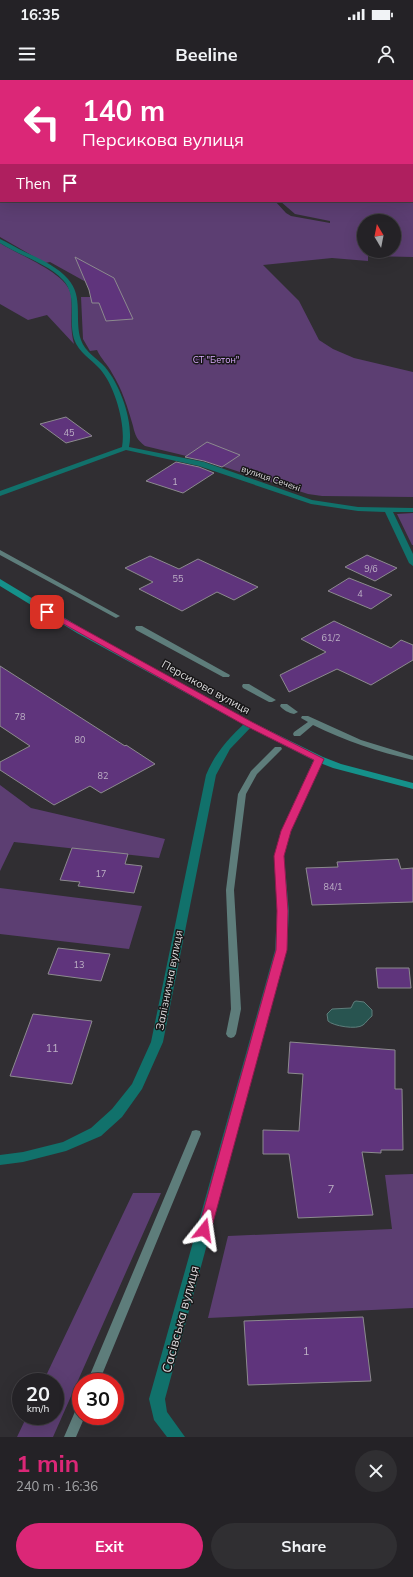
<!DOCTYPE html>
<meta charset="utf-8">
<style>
:root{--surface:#242226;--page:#302f32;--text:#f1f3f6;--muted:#a3a4a7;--line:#413f43;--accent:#db2777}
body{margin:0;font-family:Mulish,sans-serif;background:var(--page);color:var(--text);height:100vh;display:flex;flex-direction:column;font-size:15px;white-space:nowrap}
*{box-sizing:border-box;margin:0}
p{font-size:13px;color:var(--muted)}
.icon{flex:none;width:22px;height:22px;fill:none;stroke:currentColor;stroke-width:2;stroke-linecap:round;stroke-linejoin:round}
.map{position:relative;height:1357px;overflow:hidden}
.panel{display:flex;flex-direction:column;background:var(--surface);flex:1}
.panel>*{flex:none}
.top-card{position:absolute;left:0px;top:0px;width:413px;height:122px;box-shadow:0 4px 16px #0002,0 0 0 1px var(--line);background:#db2777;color:#fff;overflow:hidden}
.needle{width:26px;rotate:350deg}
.fabs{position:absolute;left:357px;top:134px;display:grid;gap:8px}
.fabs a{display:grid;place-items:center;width:44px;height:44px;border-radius:50%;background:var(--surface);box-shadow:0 4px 16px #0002,0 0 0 1px var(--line);font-size:20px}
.speed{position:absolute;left:12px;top:1293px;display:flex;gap:8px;font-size:20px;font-weight:700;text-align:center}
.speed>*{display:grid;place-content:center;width:52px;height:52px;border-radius:50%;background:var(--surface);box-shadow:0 4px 16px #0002,0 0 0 1px var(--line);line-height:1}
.speed small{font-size:10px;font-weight:400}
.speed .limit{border:6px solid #d22;background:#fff;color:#111}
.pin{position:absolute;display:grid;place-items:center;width:34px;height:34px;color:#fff;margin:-17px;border-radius:8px;box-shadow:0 2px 6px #0006}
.me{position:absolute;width:44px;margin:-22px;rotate:15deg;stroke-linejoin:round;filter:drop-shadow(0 0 3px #0008)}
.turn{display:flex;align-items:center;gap:14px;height:84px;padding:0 16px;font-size:18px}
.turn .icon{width:52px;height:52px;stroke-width:2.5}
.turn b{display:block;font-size:28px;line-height:34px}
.then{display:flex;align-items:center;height:38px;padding:0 16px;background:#0003;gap:8px;font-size:15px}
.round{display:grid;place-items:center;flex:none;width:42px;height:42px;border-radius:21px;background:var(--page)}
.head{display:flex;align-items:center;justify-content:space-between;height:68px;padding:0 16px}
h1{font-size:24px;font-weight:700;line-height:30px;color:var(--accent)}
.primary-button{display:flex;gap:8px;margin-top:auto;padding:8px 16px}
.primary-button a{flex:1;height:46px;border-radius:24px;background:var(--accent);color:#fff;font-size:16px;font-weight:700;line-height:46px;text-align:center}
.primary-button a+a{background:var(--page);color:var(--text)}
.status{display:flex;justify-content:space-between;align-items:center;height:28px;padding:0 20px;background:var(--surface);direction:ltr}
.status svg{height:11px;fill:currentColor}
header{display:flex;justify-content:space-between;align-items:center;height:52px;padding:0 16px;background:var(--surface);font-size:18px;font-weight:700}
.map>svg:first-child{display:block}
.green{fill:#5c3e72;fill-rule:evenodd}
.water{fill:#285450;stroke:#5e7d7b}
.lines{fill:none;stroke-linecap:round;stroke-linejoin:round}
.stream{fill:#5e7d7b;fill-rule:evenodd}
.building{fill:#5f347c;stroke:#8c8a8e}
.street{fill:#11716b;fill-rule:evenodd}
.secondary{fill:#15918a;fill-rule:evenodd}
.route{fill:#db2777;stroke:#8e194d}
.labels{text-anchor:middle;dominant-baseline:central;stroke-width:3;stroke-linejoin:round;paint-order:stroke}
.far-park-label{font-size:9px;fill:#d9abfd;stroke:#181718}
.number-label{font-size:9px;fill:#beb2c6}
.far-street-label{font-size:9px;fill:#dddcde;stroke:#181718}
.street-label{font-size:11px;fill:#dddcde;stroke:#181718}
.near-number-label{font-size:11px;fill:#beb2c6}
.near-street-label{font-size:13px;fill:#dddcde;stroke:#181718}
</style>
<div class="status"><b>16:35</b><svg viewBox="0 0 49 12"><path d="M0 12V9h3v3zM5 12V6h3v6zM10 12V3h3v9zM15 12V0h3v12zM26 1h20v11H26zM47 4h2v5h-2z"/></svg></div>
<header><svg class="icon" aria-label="menu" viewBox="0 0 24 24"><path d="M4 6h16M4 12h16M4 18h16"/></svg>Beeline<svg class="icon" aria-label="person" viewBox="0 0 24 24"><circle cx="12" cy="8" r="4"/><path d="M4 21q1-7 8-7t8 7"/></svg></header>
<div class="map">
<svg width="413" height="1357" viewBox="0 0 413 1357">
<rect width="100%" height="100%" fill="#302e32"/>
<path class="green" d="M 0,0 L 283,1 L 1,1 L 1,121 L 275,121 L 286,133 L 291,136 L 330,143 L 330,141 L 295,134 L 280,121 L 412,121 L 413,105 L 413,177 L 368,176 L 368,181 L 332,178 L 263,185 L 299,221 L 319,260 L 333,269 L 354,278 L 413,292 L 413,417 L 322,416 L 308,414 L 203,380 L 145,366 C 137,360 135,355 133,346 C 128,328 122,309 112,293 C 108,285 101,279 97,270 L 90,271 L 83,259 L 81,217 L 90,217 L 91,215 L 86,202 L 50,182 L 45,183 L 0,157 ZM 364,141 L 394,141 L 394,171 L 364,171 Z
M 0,163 C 18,175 68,193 71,215 C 73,232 69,245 74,264 L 47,235 L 28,240 L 0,224 Z
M 413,433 L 413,465 L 412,465 L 397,434 Z
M 0,705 L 31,728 L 165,759 L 159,778 L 14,762 L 0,791 Z
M 0,808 L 142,826 L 129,869 L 0,854 Z
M 413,1094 L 413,1228 L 208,1238 L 228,1156 L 392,1149 L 385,1095 Z
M 133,1113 L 161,1113 L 53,1357 L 17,1357 L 27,1336 L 55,1336 L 55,1302 L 43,1302 Z"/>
<path class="water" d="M 356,921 L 364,922 L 372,930 L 372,936 C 368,939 366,943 363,945 C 357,950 333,946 328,941 L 327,934 L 332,929 L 351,928 L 354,922 Z"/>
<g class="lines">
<path class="stream" d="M 0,470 L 118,535 L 120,536 L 116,538 L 114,537 L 0,475 Z
M 136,546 L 142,546 L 230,595 L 229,597 L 223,597 L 136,550 L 135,548 Z
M 243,604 L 249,604 L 276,620 L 272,622 L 269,622 L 243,608 L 242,606 Z
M 281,624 L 287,624 L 298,632 L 294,634 C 289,633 283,630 280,626 Z
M 302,636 L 308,636 L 361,660 L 413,676 L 413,680 C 379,672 345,661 313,645 L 300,656 L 294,656 L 293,654 L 294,652 L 308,642 L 301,638 Z
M 275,667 L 281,667 L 282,669 L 257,694 L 246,714 L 234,810 L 241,929 L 236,954 L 234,957 L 231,958 L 228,957 L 226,954 L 231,929 L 226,810 L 238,714 L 251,691 Z
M 196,1050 L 200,1051 L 201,1054 L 99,1302 L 87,1302 L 191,1054 L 192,1051 Z
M 81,1325 L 81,1336 L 85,1336 L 76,1357 L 64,1357 L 77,1327 Z"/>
</g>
<path class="building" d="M 75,177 L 114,198 L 133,239 L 106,241 L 99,223 L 92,223 L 89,210 Z
M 66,337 L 92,356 L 66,363 L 40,344 Z
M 207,362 L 240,375 L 222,387 L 204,381 L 185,377 Z
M 176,382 L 199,387 L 214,393 L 183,413 L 146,401 Z
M 367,475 L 397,488 L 375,501 L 345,487 Z
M 150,476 L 179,489 L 198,479 L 258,507 L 234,520 L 217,512 L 182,531 L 139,509 L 153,502 L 125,488 Z
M 349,498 L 392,515 L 371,529 L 328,511 Z
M 334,541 L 391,568 L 401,560 L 413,565 L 413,580 L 371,605 L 337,589 L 289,612 L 280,595 L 326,572 L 301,559 Z
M 0,586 L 125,666 L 126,665 L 155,684 L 101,713 L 90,706 L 54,725 L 0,690 L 0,682 L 30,666 L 0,646 Z
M 72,768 L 128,774 L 125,784 L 142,786 L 134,813 L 78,806 L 80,802 L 60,800 Z
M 398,779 L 401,789 L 413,788 L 413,822 L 312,825 L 306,788 L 338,787 L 337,782 Z
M 58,868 L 110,874 L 101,901 L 48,894 Z
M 376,888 L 409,888 L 411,908 L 378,908 Z
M 33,934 L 92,941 L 72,1004 L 10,996 Z
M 290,962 L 395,970 L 395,1009 L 402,1009 L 403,1070 L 381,1070 L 381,1073 L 362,1072 L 373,1135 L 298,1138 L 289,1074 L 263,1074 L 263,1050 L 299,1051 L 303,994 L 288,993 Z
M 363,1237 L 371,1301 L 248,1305 L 244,1241 Z"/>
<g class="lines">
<path class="street" d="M 281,0 L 288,0 L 289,1 L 282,1 Z
M 412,20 L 413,20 L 413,22 L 412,22 Z
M 0,159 C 7,162 13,166 19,169 C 35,177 56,185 68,199 C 84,217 74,240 81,260 C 85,272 97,278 105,287 C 121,306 134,343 129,367 L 204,382 L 312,420 L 358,427 L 413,428 L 413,432 L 393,432 L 413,474 L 413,486 L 409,483 L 385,432 L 358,431 L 311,424 L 199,386 L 126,370 L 0,416 L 0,411 L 122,367 C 126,345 115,306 100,289 C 91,279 79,273 74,259 C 68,240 78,216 63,200 C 47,183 20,176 0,163 Z
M 249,641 L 254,644 L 230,669 L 216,695 L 163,962 L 142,1009 L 122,1037 L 101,1056 L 66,1071 L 23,1082 L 0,1085 L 0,1075 L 23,1072 L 63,1062 L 91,1048 L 112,1029 L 132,1004 L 151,962 L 206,695 C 215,673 229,658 246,642 Z
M 319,676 L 324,679 L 291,751 L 284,776 L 289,831 L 287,870 L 165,1319 L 167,1332 L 185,1357 L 167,1357 L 154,1340 L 149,1319 L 275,870 L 277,831 L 274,776 L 281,751 L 314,679 Z"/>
<path class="secondary" d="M 0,499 L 83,549 L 252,642 L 323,677 L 341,684 L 413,703 L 413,709 L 333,688 L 315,681 L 246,646 L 77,553 L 0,506 Z"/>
</g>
<path class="route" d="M 47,529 L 252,642 L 324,679 L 291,751 L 284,776 L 288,831 L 287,870 L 211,1150 L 209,1154 L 204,1155 L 200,1154 L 198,1150 L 276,870 L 277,831 L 274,776 L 281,751 L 314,680 L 246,646 L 44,533 L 43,532 Z"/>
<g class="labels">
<g class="far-park-label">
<text x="216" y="279">СТ "Бетон"</text>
</g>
<g class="number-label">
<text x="69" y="352">45</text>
<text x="175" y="401">1</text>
<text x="371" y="488">9/6</text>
<text x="178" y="498">55</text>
<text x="360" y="513">4</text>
<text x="331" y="557">61/2</text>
<text x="20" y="636">78</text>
<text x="80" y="659">80</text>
<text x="103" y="695">82</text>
<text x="101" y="793">17</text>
<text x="333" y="806">84/1</text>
<text x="79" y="884">13</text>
</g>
<g class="far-street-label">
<text transform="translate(271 398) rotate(19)">вулиця Сечені</text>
</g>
<g class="street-label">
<text transform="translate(206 607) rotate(29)">Персикова вулиця</text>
<text transform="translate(169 900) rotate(-79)">Залізнична вулиця</text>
</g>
<g class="near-number-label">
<text x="52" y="968">11</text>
<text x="331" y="1109">7</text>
<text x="306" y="1271">1</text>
</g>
<g class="near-street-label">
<text transform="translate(180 1239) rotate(-75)">Сасівська вулиця</text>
</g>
</g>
</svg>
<div class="fabs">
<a><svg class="needle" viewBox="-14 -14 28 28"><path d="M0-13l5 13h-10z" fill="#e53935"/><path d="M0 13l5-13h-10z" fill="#a3a4a7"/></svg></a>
</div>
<div class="speed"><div>20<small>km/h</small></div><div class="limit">30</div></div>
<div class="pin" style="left:47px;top:532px;background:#d93025"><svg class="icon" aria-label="arrive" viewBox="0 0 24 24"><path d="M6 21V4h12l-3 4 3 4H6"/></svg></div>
<svg class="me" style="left:204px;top:1150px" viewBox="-20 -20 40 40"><path d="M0-17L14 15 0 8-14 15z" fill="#db2777" stroke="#fff" stroke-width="4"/></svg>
<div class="top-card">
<div class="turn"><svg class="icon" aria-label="left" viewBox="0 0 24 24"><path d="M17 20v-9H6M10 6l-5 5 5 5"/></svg><div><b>140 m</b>Персикова вулиця</div></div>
<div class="then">Then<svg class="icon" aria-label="arrive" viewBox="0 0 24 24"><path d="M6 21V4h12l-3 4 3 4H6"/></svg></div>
</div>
</div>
<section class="panel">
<div class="head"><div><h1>1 min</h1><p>240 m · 16:36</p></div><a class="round"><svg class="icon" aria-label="close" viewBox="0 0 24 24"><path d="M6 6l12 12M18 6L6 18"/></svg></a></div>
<div class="primary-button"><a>Exit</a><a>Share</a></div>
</section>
